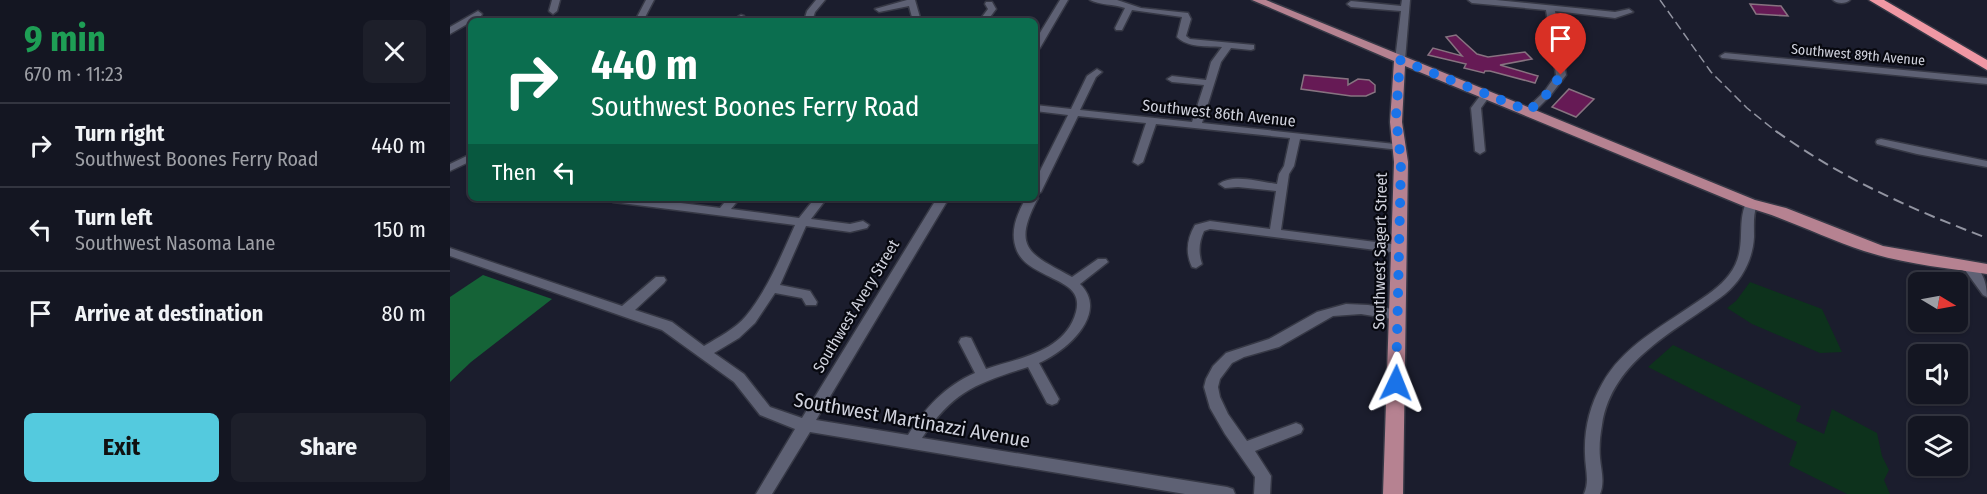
<!DOCTYPE html>
<meta charset="utf-8">
<style>
:root{--surface:#141622;--page:#1d1f2a;--text:#f1f3f6;--muted:#9d9fa5;--line:#333540;--accent:#54cade}
body{margin:0;font-family:"Fira Sans Condensed",sans-serif;background:var(--page);color:var(--text);height:100vh;display:flex;flex-direction:column;font-size:22px;white-space:nowrap}
*{box-sizing:border-box;margin:0}
p{font-size:20px;color:var(--muted)}
.icon{flex:none;width:33px;height:33px;fill:none;stroke:currentColor;stroke-width:2;stroke-linecap:round;stroke-linejoin:round}
.map{position:relative;flex:1;overflow:hidden}
.sheet{display:flex;flex-direction:column;background:var(--surface);width:450px}
.sheet>*{flex:none}
.top-card{position:absolute;left:18px;top:18px;width:570px;height:183px;border-radius:9px;box-shadow:0 2px 4px #0004,0 0 0 2px var(--line);background:#0b6e4f;color:#fff;overflow:hidden}
.needle{width:39px;rotate:100deg}
.controls{position:absolute;left:1458px;top:272px;display:grid;gap:12px}
.controls a{display:grid;place-items:center;width:60px;height:60px;border-radius:9px;background:var(--surface);box-shadow:0 2px 4px #0004,0 0 0 2px var(--line);font-size:30px}
.pin{position:absolute;display:grid;place-items:center;width:51px;height:51px;color:#fff;margin:-62px -26px;border-radius:50% 50% 50% 0;rotate:-45deg;box-shadow:0 0 6px #0007}
.pin .icon{rotate:45deg}
.me{position:absolute;width:66px;margin:-33px;rotate:2deg;stroke-linejoin:round;filter:drop-shadow(0 0 4px #0008)}
.turn{display:flex;align-items:center;gap:21px;height:126px;padding:0 24px;font-size:27px}
.turn .icon{width:78px;height:78px;stroke-width:2.5}
.turn b{display:block;font-size:42px;line-height:51px}
.then{display:flex;align-items:center;height:57px;padding:0 24px;background:#0003;gap:12px;font-size:22px}
.round{display:grid;place-items:center;flex:none;width:63px;height:63px;border-radius:9px;background:var(--page)}
.headline{display:flex;align-items:center;justify-content:space-between;height:102px;padding:0 24px}
h1{font-size:36px;font-weight:700;line-height:45px;color:#1e9e55}
.action{display:flex;gap:12px;margin-top:auto;padding:12px 24px}
.action a{flex:1;height:69px;border-radius:9px;background:var(--accent);color:#111;font-size:24px;font-weight:700;line-height:69px;text-align:center}
.action a+a{background:var(--page);color:var(--text)}
ul{padding:0;list-style:none}
li{display:flex;align-items:center;gap:18px;height:84px;padding:0 24px;border-top:2px solid var(--line)}
li div{flex:1}
li b{display:block;font-size:22px}
li em{font-style:normal}
main{display:flex;flex:1;min-height:0}
.map>svg:first-child{display:block}
.green{fill:#0d321c}
.forest{fill:#156337}
.building{fill:#661a55;stroke:#877380;stroke-width:1.5}
.lines{fill:none;stroke-linecap:round;stroke-linejoin:round}
.minor-casing{stroke:#363845;stroke-width:3}
.major-casing{stroke:#363845;stroke-width:3}
.highway-casing{stroke:#363845;stroke-width:3}
.minor{fill:#5e6174;fill-rule:evenodd}
.major{fill:#b68291;fill-rule:evenodd}
.highway{fill:#f098a4;fill-rule:evenodd}
.rail-far1{stroke:#9294a1;stroke-width:1.5;stroke-dasharray:9 4.5;stroke-linecap:butt}
.rail{stroke:#9294a1;stroke-width:2;stroke-dasharray:11 6;stroke-linecap:butt}
.route{stroke:#1a73e8;stroke-width:10;stroke-dasharray:0 18}
.labels{text-anchor:middle;dominant-baseline:central;stroke-width:4.5;stroke-linejoin:round;paint-order:stroke}
.far-street-label{font-size:14px;fill:#d0d2dd;stroke:#07080f}
.street-label{font-size:16px;fill:#d0d2dd;stroke:#07080f}
.near-street-label{font-size:20px;fill:#d0d2dd;stroke:#07080f}
</style>
<main>
<section class="sheet">
<div class="headline"><div><h1>9 min</h1><p>670 m · 11:23</p></div><a class="round"><svg class="icon" aria-label="close" viewBox="0 0 24 24"><path d="M6 6l12 12M18 6L6 18"/></svg></a></div>
<ul>
<li><svg class="icon" aria-label="right" viewBox="0 0 24 24"><path d="M7 20v-9h11M14 6l5 5-5 5"/></svg><div><b>Turn right</b><p>Southwest Boones Ferry Road</p></div><em>440 m</em></li>
<li><svg class="icon" aria-label="left" viewBox="0 0 24 24"><path d="M17 20v-9H6M10 6l-5 5 5 5"/></svg><div><b>Turn left</b><p>Southwest Nasoma Lane</p></div><em>150 m</em></li>
<li><svg class="icon" aria-label="arrive" viewBox="0 0 24 24"><path d="M6 21V4h12l-3 4 3 4H6"/></svg><div><b>Arrive at destination</b></div><em>80 m</em></li>
</ul>
<div class="action"><a>Exit</a><a>Share</a></div>
</section>
<div class="map">
<svg width="1537" height="494" viewBox="0 0 1537 494">
<rect width="100%" height="100%" fill="#1b1d2d"/>
<path class="green" d="M 1300,282 L 1372,309 L 1392,352 L 1370,353 L 1302,324 L 1277,308 L 1286,301 Z
M 1223,345 L 1351,406 L 1346,421 L 1374,434 L 1382,409 L 1427,433 L 1432,456 L 1439,470 L 1434,480 L 1440,494 L 1397,494 L 1339,465 L 1347,442 L 1198,367 Z"/>
<path class="forest" d="M 33,275 L 102,299 L 21,362 L 0,382 L 0,297 Z"/>
<path class="building" d="M 1300,4 L 1331,6 L 1338,16 L 1306,14 Z
M 1006,35 L 1027,54 L 1038,57 L 1075,52 L 1082,59 L 1050,65 L 1088,76 L 1085,83 L 1040,71 L 1035,71 L 1034,73 L 1014,68 L 1016,64 L 978,55 L 983,48 L 1012,56 L 996,37 Z
M 854,75 L 898,79 L 898,85 L 908,79 L 919,80 L 925,85 L 925,92 L 916,96 L 901,96 L 851,89 Z
M 1119,89 L 1144,99 L 1126,117 L 1102,107 Z"/>
<g class="lines">
<g class="minor-casing">
<path id="minor" d="M 102,0 L 110,0 L 107,11 L 103,14 L 99,11 Z
M 196,0 L 204,0 L 193,21 L 185,21 Z
M 366,0 L 375,0 L 365,12 L 362,21 L 354,21 L 357,11 Z
M 457,0 L 465,0 L 471,21 L 463,21 L 459,6 L 429,12 L 425,9 Z
M 610,0 L 618,0 L 590,48 L 585,51 L 585,41 Z
M 640,0 L 667,0 L 691,8 L 738,13 L 741,19 L 736,36 L 740,39 L 804,45 L 804,49 L 801,50 L 781,48 L 771,62 L 752,123 L 954,145 L 955,147 L 954,149 L 950,150 L 850,139 L 844,166 L 839,174 L 831,230 L 949,245 L 955,249 L 949,253 L 760,229 L 754,231 C 749,242 748,252 752,264 L 746,268 L 742,267 C 735,252 737,239 745,225 L 760,221 L 820,229 L 826,191 L 788,187 L 775,188 L 769,184 C 782,173 812,182 827,184 L 829,174 L 834,166 L 840,138 L 706,124 L 693,162 L 688,165 L 683,162 L 696,123 L 628,116 L 591,192 L 586,195 L 588,198 C 561,249 580,254 622,277 L 648,259 L 656,259 L 658,262 L 630,284 C 660,313 616,352 589,363 L 609,399 L 607,403 L 602,405 L 597,403 L 578,367 C 527,383 503,391 472,438 L 777,487 L 783,489 L 785,494 L 735,494 L 360,432 L 322,494 L 306,494 L 345,429 L 310,415 L 284,382 L 212,330 L 0,256 L 0,248 L 172,306 L 206,277 L 214,277 L 216,280 L 214,283 L 185,310 L 222,322 L 254,346 C 269,337 285,329 296,316 C 318,289 331,256 345,225 L 163,202 L 157,198 L 192,198 L 270,208 L 278,198 L 290,198 L 281,209 L 349,218 L 365,198 L 377,198 L 361,219 L 400,224 L 413,221 L 419,225 L 417,228 L 400,232 L 356,226 L 330,285 L 360,291 L 367,302 L 366,305 L 356,305 L 352,298 L 325,293 L 305,323 L 289,338 L 264,353 L 294,374 L 320,407 L 352,418 L 487,198 L 499,198 L 366,420 L 458,435 C 475,408 495,386 525,373 L 509,342 L 511,338 L 516,337 L 521,338 L 536,369 C 569,358 615,352 626,312 C 629,300 626,292 615,285 C 600,275 575,269 567,251 C 559,232 567,214 576,198 L 585,198 L 585,181 L 618,115 L 585,111 L 585,105 L 621,109 L 637,76 L 647,69 L 652,72 L 646,77 L 630,110 L 742,122 L 754,85 L 722,82 L 717,79 L 722,76 L 756,80 L 761,62 L 772,47 C 757,46 738,48 727,37 L 732,17 L 682,10 L 672,30 L 666,30 L 665,28 L 675,8 C 664,4 649,5 640,0 Z
M 952,0 L 960,0 L 955,60 L 950,63 L 945,60 L 951,11 L 901,7 L 897,4 L 901,1 L 951,6 Z
M 1018,0 L 1046,0 L 1165,12 L 1179,9 L 1183,12 L 1165,18 L 1105,11 L 1116,75 L 1100,96 L 1083,113 L 1079,114 L 1074,111 L 1094,92 L 1106,75 L 1096,10 L 1022,3 Z
M 1383,0 L 1400,0 C 1396,4 1387,4 1383,0 Z
M 536,2 L 542,2 L 546,9 L 537,21 L 529,21 L 538,9 L 535,4 Z
M 28,11 L 32,14 L 31,16 L 0,34 L 0,27 Z
M 291,15 L 294,16 L 294,20 L 281,21 Z
M 1275,53 L 1537,78 L 1537,84 L 1272,58 L 1270,56 Z
M 1036,91 L 1041,94 L 1031,108 L 1035,151 L 1030,154 L 1025,151 L 1021,108 L 1033,92 Z
M 1431,139 L 1537,161 L 1537,167 L 1467,154 L 1427,144 L 1426,142 L 1427,140 Z
M 21,154 L 21,161 L 0,171 L 0,164 Z
M 1301,200 L 1307,204 C 1303,215 1304,225 1304,237 C 1303,259 1292,280 1275,294 C 1227,331 1162,359 1152,425 C 1150,436 1149,447 1150,458 C 1151,470 1155,482 1150,494 L 1134,494 C 1140,481 1135,468 1135,454 C 1134,429 1140,405 1152,384 C 1172,347 1211,327 1244,304 C 1256,296 1270,287 1279,275 C 1299,249 1285,224 1297,201 Z
M 1518,262 C 1532,267 1537,283 1537,297 L 1533,295 L 1512,266 Z
M 896,304 L 918,305 L 948,310 L 953,312 L 954,315 L 953,318 L 948,320 L 911,314 L 883,316 L 829,347 L 794,357 L 782,363 L 770,379 L 768,387 L 770,397 L 778,414 L 797,441 L 846,423 L 851,425 L 853,429 L 851,433 L 805,451 L 821,476 L 820,494 L 804,494 L 805,477 L 775,434 L 760,408 L 754,387 L 756,379 L 763,366 L 776,353 L 819,339 L 867,312 Z"/>
</g>
<g class="major-casing">
<path id="major" d="M 802,0 L 816,0 L 1305,200 L 1336,208 L 1433,246 L 1537,264 L 1537,274 C 1496,268 1454,264 1414,251 C 1374,238 1337,218 1296,207 L 955,66 L 952,122 L 958,162 L 953,494 L 933,494 L 944,162 L 940,122 L 944,61 Z"/>
</g>
<g class="highway-casing">
<path id="highway" d="M 1419,0 L 1434,0 L 1537,60 L 1537,70 Z"/>
</g>
<use href="#minor" class="minor"/>
<use href="#major" class="major"/>
<use href="#highway" class="highway"/>
<path class="rail-far1" d="M 1210,0 L 1261,72 L 1297,108 L 1328,133"/>
<path class="rail" d="M 1326,131 C 1391,178 1463,210 1537,238"/>
</g>
<g class="lines">
<path class="route" d="M 946,383 L 951,162 L 946,117 L 950,60 L 1079,111 L 1097,94 L 1111,75"/>
</g>
<g class="labels">
<g class="far-street-label">
<text transform="translate(1408 55) rotate(5)">Southwest 89th Avenue</text>
</g>
<g class="street-label">
<text transform="translate(769 113) rotate(6)">Southwest 86th Avenue</text>
<text transform="translate(930 251) rotate(-89)">Southwest Sagert Street</text>
<text transform="translate(406 306) rotate(-59)">Southwest Avery Street</text>
</g>
<g class="near-street-label">
<text transform="translate(462 420) rotate(10)">Southwest Martinazzi Avenue</text>
</g>
</g>
</svg>
<div class="controls">
<a><svg class="needle" viewBox="-14 -14 28 28"><path d="M0-13l5 13h-10z" fill="#e53935"/><path d="M0 13l5-13h-10z" fill="#9d9fa5"/></svg></a>
<a><svg class="icon" aria-label="sound" viewBox="0 0 24 24"><path d="M4 9h4l5-4v14l-5-4H4zM17 9q2 3 0 6"/></svg></a>
<a><svg class="icon" aria-label="layers" viewBox="0 0 24 24"><path d="M12 4l9 5-9 5-9-5zM3 14l9 5 9-5"/></svg></a>
</div>
<div class="pin" style="left:1111px;top:75px;background:#d93025"><svg class="icon" aria-label="arrive" viewBox="0 0 24 24"><path d="M6 21V4h12l-3 4 3 4H6"/></svg></div>
<svg class="me" style="left:946px;top:383px" viewBox="-20 -20 40 40"><path d="M0-17L14 15 0 8-14 15z" fill="#1a73e8" stroke="#fff" stroke-width="4"/></svg>
<div class="top-card">
<div class="turn"><svg class="icon" aria-label="right" viewBox="0 0 24 24"><path d="M7 20v-9h11M14 6l5 5-5 5"/></svg><div><b>440 m</b>Southwest Boones Ferry Road</div></div>
<div class="then">Then<svg class="icon" aria-label="left" viewBox="0 0 24 24"><path d="M17 20v-9H6M10 6l-5 5 5 5"/></svg></div>
</div>
</div>
</main>
